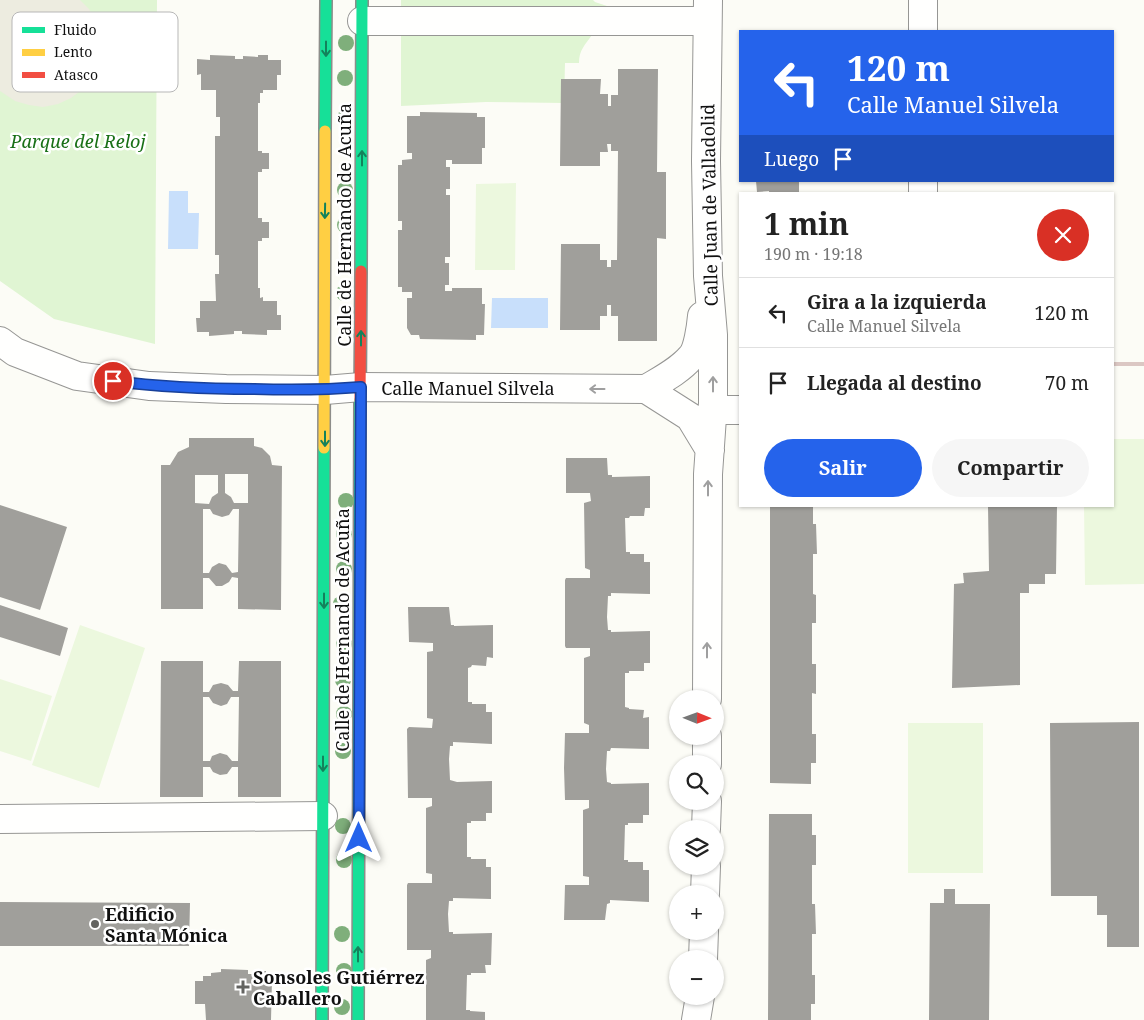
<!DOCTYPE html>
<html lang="es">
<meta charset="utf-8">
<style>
:root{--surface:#fff;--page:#f6f6f6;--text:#222;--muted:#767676;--line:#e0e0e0;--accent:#2563eb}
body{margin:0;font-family:"Noto Serif",serif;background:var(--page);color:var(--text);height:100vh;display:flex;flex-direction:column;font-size:19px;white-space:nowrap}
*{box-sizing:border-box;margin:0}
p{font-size:16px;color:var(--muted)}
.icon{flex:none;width:28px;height:28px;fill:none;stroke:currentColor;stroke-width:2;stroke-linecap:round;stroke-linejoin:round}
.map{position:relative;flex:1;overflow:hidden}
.side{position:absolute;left:739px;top:192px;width:375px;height:315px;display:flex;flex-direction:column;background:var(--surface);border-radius:0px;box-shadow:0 1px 4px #0004}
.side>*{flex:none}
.guide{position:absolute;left:739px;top:30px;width:375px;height:152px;border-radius:0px;box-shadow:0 1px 4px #0004;background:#2563eb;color:#fff;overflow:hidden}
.needle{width:32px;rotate:91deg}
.buttons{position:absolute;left:669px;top:690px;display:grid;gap:10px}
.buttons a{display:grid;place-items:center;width:55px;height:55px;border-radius:50%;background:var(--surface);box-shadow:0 1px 4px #0004;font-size:25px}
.pin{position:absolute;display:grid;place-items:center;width:42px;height:42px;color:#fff;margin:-21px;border:2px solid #fff;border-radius:50%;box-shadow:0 1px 5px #0007}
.me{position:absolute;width:55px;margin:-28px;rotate:0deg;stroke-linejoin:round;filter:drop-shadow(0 0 4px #0008)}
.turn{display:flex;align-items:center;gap:18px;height:105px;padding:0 25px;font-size:22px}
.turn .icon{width:65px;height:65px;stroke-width:2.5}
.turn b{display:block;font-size:35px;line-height:42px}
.then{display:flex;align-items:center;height:48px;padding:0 25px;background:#0003;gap:10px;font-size:19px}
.round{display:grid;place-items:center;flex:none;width:52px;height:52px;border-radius:26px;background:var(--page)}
.headline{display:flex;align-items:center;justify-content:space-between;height:85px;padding:0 25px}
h1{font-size:30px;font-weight:700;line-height:38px}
.button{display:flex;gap:10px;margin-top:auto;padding:10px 25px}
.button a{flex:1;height:58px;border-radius:30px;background:var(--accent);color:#fff;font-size:20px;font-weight:700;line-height:58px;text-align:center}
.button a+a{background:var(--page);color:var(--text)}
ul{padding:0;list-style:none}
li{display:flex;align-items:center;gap:15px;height:70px;padding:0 25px;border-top:1px solid var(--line)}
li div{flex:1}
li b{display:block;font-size:19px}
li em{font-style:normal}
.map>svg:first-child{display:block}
.grass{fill:#e0f5d3}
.pitch{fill:#ecf8de}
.plaza{fill:#edece0}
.water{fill:#c8dffb}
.building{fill:#a09f9b;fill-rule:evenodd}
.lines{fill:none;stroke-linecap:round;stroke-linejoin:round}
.street-casing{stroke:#969694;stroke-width:30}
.fast-casing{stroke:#8d8d8a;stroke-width:14}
.slow-casing{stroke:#8d8d8a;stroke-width:14}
.jam-casing{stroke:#8d8d8a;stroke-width:14}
.street{stroke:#fffffe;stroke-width:28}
.fast{stroke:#16e098;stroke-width:11}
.slow{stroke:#ffcf43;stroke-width:11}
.jam{stroke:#f24e42;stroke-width:11}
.rail{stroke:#dbc7c3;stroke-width:4}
.tree{fill:#7faf7b}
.oneway{stroke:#13825b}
.oneway2{stroke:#9f9f9f}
.route-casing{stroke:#184099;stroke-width:12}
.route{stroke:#2563eb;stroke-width:9}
.poi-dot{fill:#636360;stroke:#fff;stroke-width:2}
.labels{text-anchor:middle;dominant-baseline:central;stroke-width:5;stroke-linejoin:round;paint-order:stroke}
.park-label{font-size:18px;font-style:italic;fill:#197017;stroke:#fff}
.street-label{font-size:18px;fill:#101010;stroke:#fff}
.poi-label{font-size:18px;font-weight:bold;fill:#101010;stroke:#fff;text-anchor:start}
.key{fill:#fff;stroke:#b7b7b7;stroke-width:1}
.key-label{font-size:14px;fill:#101010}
</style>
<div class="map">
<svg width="1144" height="1020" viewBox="0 0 1144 1020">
<rect width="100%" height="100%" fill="#fcfcf6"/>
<path class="grass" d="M 0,0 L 157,0 L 155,344 L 54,319 L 0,281 Z
M 401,0 L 593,0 L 595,2 L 610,7 C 604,16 599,26 592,35 C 585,45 579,50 579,63 L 565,63 L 564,103 L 486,102 L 401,106 Z"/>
<path class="pitch" d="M 516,183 L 515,270 L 475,270 L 476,184 Z
M 1113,439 L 1144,439 L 1144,584 L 1085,585 L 1084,506 L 1112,506 Z
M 80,625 L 145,648 L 99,788 L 32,765 Z
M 0,679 L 52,696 L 31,761 L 0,751 Z
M 908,723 L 983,723 L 983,873 L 908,873 Z"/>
<path class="plaza" d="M 0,0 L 80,0 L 89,9 L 96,22 L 100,36 L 101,51 L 98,65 L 92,78 L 83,89 L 71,98 L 58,104 L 43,107 L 29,105 L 15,101 L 0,91 Z"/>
<path class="water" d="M 169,191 L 188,191 L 188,213 L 199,213 L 198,249 L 168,249 Z
M 492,298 L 548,298 L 548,328 L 491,328 Z"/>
<path class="building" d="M 210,55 L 235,56 L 235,59 L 243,59 L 243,56 L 258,57 L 258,55 L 268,55 L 268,60 L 281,60 L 281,75 L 277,75 L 277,90 L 263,90 L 263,93 L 260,93 L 260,103 L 258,103 L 258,151 L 262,151 L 262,153 L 269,153 L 269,169 L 262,169 L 262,172 L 258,172 L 258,218 L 262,218 L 262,222 L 269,222 L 269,238 L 262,238 L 262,241 L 258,241 L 258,288 L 260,288 L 260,298 L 263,297 L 263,301 L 277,301 L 277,315 L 281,315 L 281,330 L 267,330 L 267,335 L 242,334 L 242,331 L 234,331 L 234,334 L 209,336 L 209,332 L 197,332 L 196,318 L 200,318 L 200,301 L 216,301 L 215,274 L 219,274 L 219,255 L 215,255 L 215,136 L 220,136 L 220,117 L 216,117 L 216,90 L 201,90 L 201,74 L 197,75 L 197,59 L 210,60 Z
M 618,69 L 658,69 L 657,172 L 666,172 L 666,239 L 657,238 L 657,341 L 618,341 L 618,316 L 611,316 L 611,305 L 607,305 L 607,316 L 600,316 L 600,330 L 560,330 L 561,244 L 600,244 L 600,260 L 607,260 L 607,267 L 611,267 L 611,260 L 617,260 L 618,151 L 611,151 L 611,144 L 607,144 L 608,152 L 600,152 L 600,166 L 560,166 L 561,79 L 601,79 L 600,94 L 608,94 L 608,106 L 611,106 L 611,95 L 618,95 Z
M 420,112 L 477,113 L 477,117 L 485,117 L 485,148 L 482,148 L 482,164 L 452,164 L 452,160 L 446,160 L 446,167 L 450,167 L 450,189 L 446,189 L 446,195 L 450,195 L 450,257 L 445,257 L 445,263 L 449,263 L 449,285 L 445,285 L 445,291 L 452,291 L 452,288 L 482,288 L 482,304 L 485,304 L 484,335 L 476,335 L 476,340 L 420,339 L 419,335 L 411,335 L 407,328 L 407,298 L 412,298 L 412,292 L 402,292 L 402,287 L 398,287 L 398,230 L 402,230 L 402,221 L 398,221 L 398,165 L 402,165 L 402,160 L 412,159 L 412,153 L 407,153 L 407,116 L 420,116 Z
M 756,181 L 799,181 L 799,194 L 769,194 L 769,191 L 757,192 Z
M 189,438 L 254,438 L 254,446 L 262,448 L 270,456 L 272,465 L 282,466 L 281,610 L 238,609 L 238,578 L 232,577 L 229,582 L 222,586 L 216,586 L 209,578 L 203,578 L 203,609 L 161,609 L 161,465 L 170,465 L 178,452 L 189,447 ZM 225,474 L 248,474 L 248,503 L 234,503 L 231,497 L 225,493 ZM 195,475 L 218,475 L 218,493 L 212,497 L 209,504 L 195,503 ZM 203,509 L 210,509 L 213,514 L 222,517 L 229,515 L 233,509 L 239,509 L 238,572 L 232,573 L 226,565 L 219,563 L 212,567 L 209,573 L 203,573 Z
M 566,458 L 607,458 L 608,475 L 612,475 L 612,477 L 650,476 L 650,508 L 645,508 L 644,516 L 630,516 L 629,518 L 625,518 L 626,552 L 630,552 L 630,554 L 644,554 L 644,562 L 650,562 L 650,594 L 611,593 L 611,596 L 608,596 L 607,617 L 608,630 L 611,630 L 611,632 L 650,631 L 650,663 L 644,663 L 644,671 L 629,671 L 629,673 L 625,673 L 625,707 L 629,708 L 629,709 L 644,710 L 643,718 L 649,717 L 649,749 L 611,748 L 610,751 L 607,751 L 606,769 L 607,782 L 611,783 L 611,784 L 649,783 L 649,815 L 643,815 L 643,823 L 628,823 L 628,825 L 625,825 L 624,860 L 628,860 L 628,862 L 643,862 L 643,870 L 649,870 L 649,902 L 610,900 L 610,903 L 607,904 L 605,920 L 564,920 L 565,885 L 589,885 L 589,877 L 583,876 L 583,810 L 589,808 L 589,800 L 565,800 L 564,768 L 565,733 L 589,733 L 589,725 L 584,723 L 584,658 L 590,656 L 590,648 L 566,648 L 565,646 L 565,580 L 566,578 L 590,578 L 590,570 L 585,568 L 584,503 L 591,501 L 590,493 L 566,493 Z
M 0,505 L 67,527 L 40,610 L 0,597 Z
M 770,506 L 813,506 L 813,524 L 816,524 L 817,554 L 813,554 L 813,594 L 816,595 L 816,623 L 812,623 L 812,664 L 816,664 L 816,694 L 812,693 L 812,734 L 816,734 L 816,763 L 811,763 L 811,784 L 770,783 Z
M 988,506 L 1057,506 L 1056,574 L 1045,574 L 1045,584 L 1029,584 L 1029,593 L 1020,593 L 1020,685 L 952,688 L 954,584 L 964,583 L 963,573 L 989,571 Z
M 0,605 L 68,628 L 60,656 L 0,637 Z
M 408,607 L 449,607 L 451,625 L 454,625 L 454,626 L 493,625 L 493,658 L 487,657 L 486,666 L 472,665 L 471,667 L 468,668 L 468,702 L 472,702 L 472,704 L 486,704 L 486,712 L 492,712 L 492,744 L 453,742 L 453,746 L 450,746 L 449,759 L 450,780 L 457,782 L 492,781 L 492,813 L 486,813 L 486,821 L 471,821 L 471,823 L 467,823 L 467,857 L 471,857 L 471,859 L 486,859 L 486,867 L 491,867 L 491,899 L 453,898 L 453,901 L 449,901 L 448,914 L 449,932 L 453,932 L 453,934 L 492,933 L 491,965 L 485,965 L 486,973 L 471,973 L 471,975 L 467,975 L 466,1010 L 470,1010 L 470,1011 L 485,1012 L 485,1020 L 426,1020 L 426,960 L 431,958 L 431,950 L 407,950 L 407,885 L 408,883 L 432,883 L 432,874 L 426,873 L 426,808 L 432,806 L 432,798 L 408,798 L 407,729 L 409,727 L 432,728 L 433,719 L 427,718 L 427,652 L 433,651 L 433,643 L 409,642 Z
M 161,661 L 203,661 L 203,692 L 209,692 L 213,685 L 221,683 L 228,685 L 233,691 L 238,691 L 239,661 L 281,661 L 281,797 L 238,797 L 238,767 L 232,767 L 227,774 L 220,775 L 213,772 L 210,767 L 203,767 L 203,797 L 160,797 ZM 203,697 L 209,697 L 213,703 L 221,706 L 227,704 L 231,697 L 239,697 L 238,761 L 232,761 L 227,755 L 220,753 L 212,756 L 210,761 L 203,761 Z
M 1139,722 L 1139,947 L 1107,947 L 1107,915 L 1097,915 L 1097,896 L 1051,896 L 1050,723 Z
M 769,814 L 812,814 L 812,835 L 816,835 L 816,865 L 812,865 L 812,904 L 815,904 L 816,934 L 812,934 L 812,975 L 815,975 L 815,1004 L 811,1004 L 811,1020 L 768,1020 Z
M 944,889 L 955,889 L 955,904 L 990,904 L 989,1020 L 929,1020 L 930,903 L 944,903 Z
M 0,902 L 190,903 L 189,946 L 0,946 Z
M 221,969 L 248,970 L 248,974 L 253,974 L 253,971 L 266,971 L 266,979 L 272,979 L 271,1020 L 206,1020 L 205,1004 L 195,1004 L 195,981 L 203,981 L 203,976 L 211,976 L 211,973 L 221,972 Z"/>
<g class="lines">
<g class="street-casing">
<path id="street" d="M 362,21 L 707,21
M 923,31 L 923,0
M 923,194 L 923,181
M 0,341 L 15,352 L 77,376 L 149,386 L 226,389 L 325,390 L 361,387 L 646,389 L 690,417 L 710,450
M 646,389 C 661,380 679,371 691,357 C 698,350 701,327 702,316
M 712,410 L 740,410
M 707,699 L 708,474 L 713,403 L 713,335 L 708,276 L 706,161 L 708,0
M 707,764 L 707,736
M 0,819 L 323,816
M 706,829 L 707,801
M 705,894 L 706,866
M 703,959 L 704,931
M 696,1020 L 700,996"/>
</g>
<g class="fast-casing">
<path id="fast" d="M 325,131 L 326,0
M 361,271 L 362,0
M 322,1020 L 324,448
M 358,1020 L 360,400"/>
</g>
<g class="slow-casing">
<path id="slow" d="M 324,448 L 325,131"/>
</g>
<g class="jam-casing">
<path id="jam" d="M 360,400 L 361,271"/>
</g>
<use href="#street" class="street"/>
<use href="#fast" class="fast"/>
<use href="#slow" class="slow"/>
<use href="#jam" class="jam"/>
<path class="rail" d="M 1112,364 L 1144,364"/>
</g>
<g class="tree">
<circle cx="346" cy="43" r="8"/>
<circle cx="345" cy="78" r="8"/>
<circle cx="345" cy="118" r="8"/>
<circle cx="345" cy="190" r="8"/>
<circle cx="345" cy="225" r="8"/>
<circle cx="344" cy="293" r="8"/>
<circle cx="346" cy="501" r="8"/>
<circle cx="344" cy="534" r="8"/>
<circle cx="344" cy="569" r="8"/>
<circle cx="341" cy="604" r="8"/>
<circle cx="344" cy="644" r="8"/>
<circle cx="343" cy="680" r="8"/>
<circle cx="344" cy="714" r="8"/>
<circle cx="343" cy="751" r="8"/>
<circle cx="343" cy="826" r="8"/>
<circle cx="344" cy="860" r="8"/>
<circle cx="342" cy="934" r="8"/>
<circle cx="344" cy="971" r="8"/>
<circle cx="342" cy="1007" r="8"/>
</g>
<defs><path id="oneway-shaft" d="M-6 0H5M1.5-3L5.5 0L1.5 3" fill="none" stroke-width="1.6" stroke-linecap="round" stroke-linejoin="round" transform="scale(1.25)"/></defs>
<g class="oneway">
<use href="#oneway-shaft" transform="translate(326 49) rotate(90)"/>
<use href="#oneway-shaft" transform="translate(362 158) rotate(-90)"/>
<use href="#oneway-shaft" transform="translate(325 211) rotate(91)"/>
<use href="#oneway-shaft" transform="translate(361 338) rotate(-90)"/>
<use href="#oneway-shaft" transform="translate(325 439) rotate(90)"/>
<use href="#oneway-shaft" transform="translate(324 601) rotate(90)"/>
<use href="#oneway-shaft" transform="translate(323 764) rotate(90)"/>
<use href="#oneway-shaft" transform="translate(358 954) rotate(-90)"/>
</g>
<g class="oneway2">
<use href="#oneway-shaft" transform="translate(713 384) rotate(-90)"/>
<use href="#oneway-shaft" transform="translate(597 389) rotate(-180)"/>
<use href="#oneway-shaft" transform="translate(708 488) rotate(-90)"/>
<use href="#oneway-shaft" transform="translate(707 650) rotate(-90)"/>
</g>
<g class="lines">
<g class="route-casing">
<path id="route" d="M 113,381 C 160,387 207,389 254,389 C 290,390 325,390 361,387 L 359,838"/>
</g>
<use href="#route" class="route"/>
</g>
<g class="poi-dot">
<circle cx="95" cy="924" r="5"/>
<path d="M240.5 979.5h5v5h5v5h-5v5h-5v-5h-5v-5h5z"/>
</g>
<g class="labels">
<g class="park-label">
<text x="78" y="141">Parque del Reloj</text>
</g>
<g class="street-label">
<text transform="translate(709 205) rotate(-91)">Calle Juan de Valladolid</text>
<text transform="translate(344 225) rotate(-90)">Calle de Hernando de Acuña</text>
<text x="468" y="388">Calle Manuel Silvela</text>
<text transform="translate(342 630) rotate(-90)">Calle de Hernando de Acuña</text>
</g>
<g class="poi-label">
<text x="105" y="914">Edificio<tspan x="105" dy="21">Santa Mónica</tspan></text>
<text x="253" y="977">Sonsoles Gutiérrez<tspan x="253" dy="21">Caballero</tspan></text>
</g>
</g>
<rect x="12" y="12" width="166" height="80" rx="8" class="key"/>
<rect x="22" y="27" width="23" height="6" fill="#16e098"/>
<rect x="22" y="49" width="23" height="7" fill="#ffcf43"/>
<rect x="22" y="72" width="23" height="6" fill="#f24e42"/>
<g class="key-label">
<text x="54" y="35">Fluido</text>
<text x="54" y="57">Lento</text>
<text x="54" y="80">Atasco</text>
</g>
</svg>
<div class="buttons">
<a><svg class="needle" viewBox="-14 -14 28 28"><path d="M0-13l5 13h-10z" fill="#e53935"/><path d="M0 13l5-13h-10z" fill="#767676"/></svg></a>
<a><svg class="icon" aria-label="search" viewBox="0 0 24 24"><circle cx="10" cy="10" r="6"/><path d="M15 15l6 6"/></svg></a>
<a><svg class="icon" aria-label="layers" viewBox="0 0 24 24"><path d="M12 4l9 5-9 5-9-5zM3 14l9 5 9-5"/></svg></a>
<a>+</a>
<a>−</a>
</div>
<div class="pin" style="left:113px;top:381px;background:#d93025"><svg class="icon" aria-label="arrive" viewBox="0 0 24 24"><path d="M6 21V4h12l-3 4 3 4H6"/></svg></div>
<svg class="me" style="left:359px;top:838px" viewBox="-20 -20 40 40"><path d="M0-17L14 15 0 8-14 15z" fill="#2563eb" stroke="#fff" stroke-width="4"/></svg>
<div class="guide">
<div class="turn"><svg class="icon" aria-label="left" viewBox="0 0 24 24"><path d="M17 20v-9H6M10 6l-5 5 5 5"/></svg><div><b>120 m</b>Calle Manuel Silvela</div></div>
<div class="then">Luego<svg class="icon" aria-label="arrive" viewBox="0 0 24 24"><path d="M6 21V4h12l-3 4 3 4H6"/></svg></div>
</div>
<section class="side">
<div class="headline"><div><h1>1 min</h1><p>190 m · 19:18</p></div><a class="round" style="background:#d93025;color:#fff"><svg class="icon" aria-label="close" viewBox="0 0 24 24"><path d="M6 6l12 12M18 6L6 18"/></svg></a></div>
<ul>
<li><svg class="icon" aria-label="left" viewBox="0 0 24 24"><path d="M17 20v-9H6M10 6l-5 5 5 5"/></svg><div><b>Gira a la izquierda</b><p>Calle Manuel Silvela</p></div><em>120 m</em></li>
<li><svg class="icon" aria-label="arrive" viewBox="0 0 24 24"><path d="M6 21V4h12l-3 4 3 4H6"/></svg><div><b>Llegada al destino</b></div><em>70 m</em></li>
</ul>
<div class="button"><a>Salir</a><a>Compartir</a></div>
</section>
</div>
